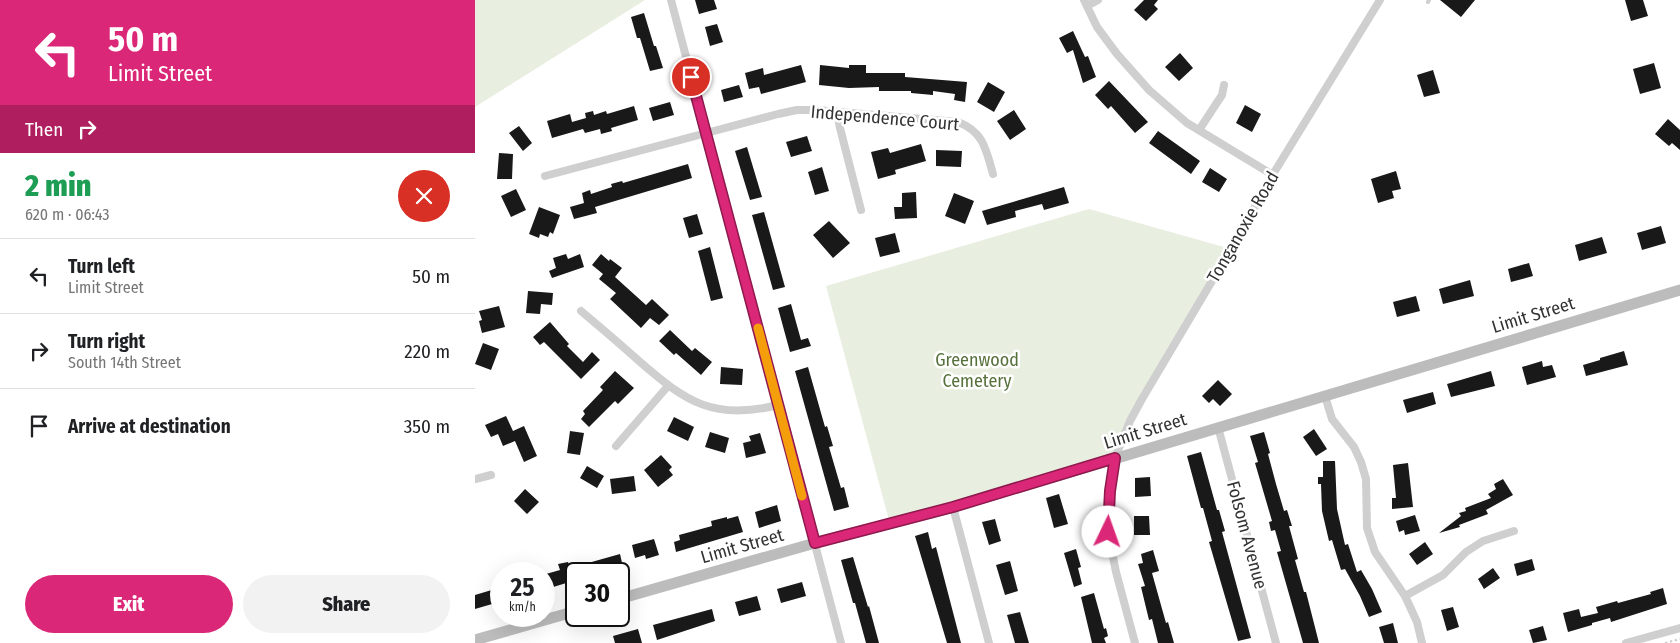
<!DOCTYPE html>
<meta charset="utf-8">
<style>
:root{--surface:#fff;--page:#f2f2f2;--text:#202124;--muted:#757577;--line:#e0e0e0;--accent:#db2777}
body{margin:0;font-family:"Fira Sans Condensed",sans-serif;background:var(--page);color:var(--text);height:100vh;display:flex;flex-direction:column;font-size:19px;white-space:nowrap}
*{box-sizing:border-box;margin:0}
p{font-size:16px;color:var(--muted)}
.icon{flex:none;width:28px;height:28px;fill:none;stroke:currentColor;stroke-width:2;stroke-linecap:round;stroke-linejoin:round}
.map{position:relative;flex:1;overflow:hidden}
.sheet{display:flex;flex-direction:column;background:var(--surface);width:475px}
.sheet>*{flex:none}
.top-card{background:#db2777;color:#fff;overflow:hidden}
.speed{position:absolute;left:15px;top:562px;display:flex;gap:10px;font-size:25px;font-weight:700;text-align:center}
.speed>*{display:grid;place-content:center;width:65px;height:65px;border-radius:50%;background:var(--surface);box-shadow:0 5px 20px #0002;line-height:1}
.speed small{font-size:12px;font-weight:400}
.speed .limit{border:2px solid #111;border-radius:8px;background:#fff;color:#111}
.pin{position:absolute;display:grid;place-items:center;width:42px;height:42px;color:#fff;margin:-21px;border:2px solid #fff;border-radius:50%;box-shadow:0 1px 5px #0007}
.me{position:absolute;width:55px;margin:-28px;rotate:3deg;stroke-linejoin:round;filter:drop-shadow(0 0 4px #0008)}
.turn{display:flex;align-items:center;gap:18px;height:105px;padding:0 25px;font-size:22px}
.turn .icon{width:65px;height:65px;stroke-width:2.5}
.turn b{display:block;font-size:35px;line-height:42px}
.then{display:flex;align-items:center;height:48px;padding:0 25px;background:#0003;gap:10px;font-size:19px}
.round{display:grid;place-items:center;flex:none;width:52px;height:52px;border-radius:26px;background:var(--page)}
.headline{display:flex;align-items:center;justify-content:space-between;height:85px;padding:0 25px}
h1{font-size:30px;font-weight:800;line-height:38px;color:#1e9e55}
.action{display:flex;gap:10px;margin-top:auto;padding:10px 25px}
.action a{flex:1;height:58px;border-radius:30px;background:var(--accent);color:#fff;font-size:20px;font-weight:800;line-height:58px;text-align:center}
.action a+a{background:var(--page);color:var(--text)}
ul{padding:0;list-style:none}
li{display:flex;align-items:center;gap:15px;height:75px;padding:0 25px;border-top:1px solid var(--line)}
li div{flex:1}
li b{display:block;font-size:19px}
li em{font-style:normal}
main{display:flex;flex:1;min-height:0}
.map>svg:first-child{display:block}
.green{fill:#e8efe0}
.building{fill:#191919}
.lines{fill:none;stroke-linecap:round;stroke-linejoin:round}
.path{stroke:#cfcfcf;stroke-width:2;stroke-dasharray:2.5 2.5;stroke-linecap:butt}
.lane{stroke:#cfcfcf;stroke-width:4}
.street{stroke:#cfcfcf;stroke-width:8}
.secondary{stroke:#bcbcbc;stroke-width:11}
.route-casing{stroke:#8e194d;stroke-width:12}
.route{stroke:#db2777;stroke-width:9}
.slow{stroke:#f59e0b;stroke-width:9}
.labels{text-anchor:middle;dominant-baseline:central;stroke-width:5;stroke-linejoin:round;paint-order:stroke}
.street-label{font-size:18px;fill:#323232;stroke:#fff}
.park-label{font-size:18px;fill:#57713c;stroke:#fff}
</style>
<main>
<section class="sheet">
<div class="top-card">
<div class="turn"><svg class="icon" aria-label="left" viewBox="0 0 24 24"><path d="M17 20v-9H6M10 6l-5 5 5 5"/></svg><div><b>50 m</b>Limit Street</div></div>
<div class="then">Then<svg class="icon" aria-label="right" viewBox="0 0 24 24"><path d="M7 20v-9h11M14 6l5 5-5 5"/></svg></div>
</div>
<div class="headline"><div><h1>2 min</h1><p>620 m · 06:43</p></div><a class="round" style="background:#d93025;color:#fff"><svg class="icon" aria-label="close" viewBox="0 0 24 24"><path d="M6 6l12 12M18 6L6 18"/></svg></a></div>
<ul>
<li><svg class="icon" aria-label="left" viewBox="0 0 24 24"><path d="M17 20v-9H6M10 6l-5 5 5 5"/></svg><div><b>Turn left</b><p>Limit Street</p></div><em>50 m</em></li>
<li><svg class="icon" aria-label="right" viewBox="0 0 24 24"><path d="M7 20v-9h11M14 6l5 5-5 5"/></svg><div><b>Turn right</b><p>South 14th Street</p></div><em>220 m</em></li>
<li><svg class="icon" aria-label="arrive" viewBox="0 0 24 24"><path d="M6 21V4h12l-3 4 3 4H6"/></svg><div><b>Arrive at destination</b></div><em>350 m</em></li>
</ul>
<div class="action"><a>Exit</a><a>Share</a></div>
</section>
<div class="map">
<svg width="1205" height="643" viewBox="0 0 1205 643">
<rect width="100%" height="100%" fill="#fff"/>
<path class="green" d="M 0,0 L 170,0 L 0,107 Z
M 614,209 L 756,249 L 667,399 L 640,458 L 415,524 L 351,286 Z"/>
<path class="building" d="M 220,0 L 239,0 L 242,9 L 224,14 Z
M 669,0 L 683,0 L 679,5 L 683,9 L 671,21 L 659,10 Z
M 965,0 L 1000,0 L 986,17 Z
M 1150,0 L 1168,0 L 1173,16 L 1156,21 Z
M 169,13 L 179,46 L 181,46 L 188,68 L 175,71 L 165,38 L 162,38 L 156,17 Z
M 242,24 L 248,42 L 235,46 L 230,27 Z
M 598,31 L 610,57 L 613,56 L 621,77 L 608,83 L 598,50 L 592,53 L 584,38 Z
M 705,53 L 718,68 L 704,81 L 690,67 Z
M 1179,63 L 1186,88 L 1165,94 L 1158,69 Z
M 326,65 L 331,82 L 286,94 L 284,87 L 274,89 L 270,73 L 288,68 L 289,75 Z
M 345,65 L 374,68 L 374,65 L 391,65 L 391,73 L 430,73 L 430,77 L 492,82 L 490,102 L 479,100 L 480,94 L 458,91 L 458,95 L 436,93 L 436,91 L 404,91 L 404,87 L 374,88 L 344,85 Z
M 958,70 L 965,93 L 949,97 L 942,75 Z
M 634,81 L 673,122 L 660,133 L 636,106 L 633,109 L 620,95 Z
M 513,82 L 530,92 L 519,112 L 502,102 Z
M 264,85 L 268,97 L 249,102 L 246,90 Z
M 195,102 L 199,115 L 178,121 L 174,108 Z
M 770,105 L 786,114 L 777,132 L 761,123 Z
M 159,106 L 163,120 L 136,128 L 137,131 L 126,134 L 125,129 L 110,133 L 108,129 L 77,138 L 72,121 L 95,114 L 97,122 L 111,118 L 110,113 L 118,111 L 119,115 L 131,111 L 132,114 Z
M 539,110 L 551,129 L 535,140 L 522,121 Z
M 1193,119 L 1205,130 L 1205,150 L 1197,143 L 1194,146 L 1180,134 Z
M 44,126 L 57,143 L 48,151 L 34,133 Z
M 683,131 L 725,161 L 716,174 L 674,143 Z
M 332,136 L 337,151 L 316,157 L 311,142 Z
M 446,144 L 451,161 L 420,170 L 421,174 L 403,179 L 396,152 L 413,148 L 415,153 Z
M 272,147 L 287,197 L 275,200 L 260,151 Z
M 461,150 L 487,151 L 486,167 L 461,166 Z
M 24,153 L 38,154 L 37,179 L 22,179 Z
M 213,164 L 217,178 L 120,207 L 122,213 L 99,219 L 95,207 L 109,203 L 107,193 L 115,190 L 116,194 L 137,187 L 136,184 L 147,181 L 148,183 Z
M 347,167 L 354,191 L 340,195 L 333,172 Z
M 735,168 L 752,179 L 744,192 L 727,182 Z
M 921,171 L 926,189 L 917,191 L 919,198 L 903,203 L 896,179 Z
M 589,187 L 594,203 L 569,210 L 567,204 L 540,211 L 541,217 L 512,225 L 507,211 Z
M 41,189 L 51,210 L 36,217 L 26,196 Z
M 441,192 L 442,218 L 420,219 L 419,207 L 427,207 L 427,193 Z
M 479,193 L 499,201 L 490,224 L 470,216 Z
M 64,207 L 85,215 L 78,234 L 75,232 L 73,237 L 65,234 L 64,238 L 54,234 Z
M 289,212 L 310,287 L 298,290 L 277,215 Z
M 222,214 L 228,234 L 214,238 L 208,218 Z
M 354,221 L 375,243 L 358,258 L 338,235 Z
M 1186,226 L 1191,243 L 1167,250 L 1162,233 Z
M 420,233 L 425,252 L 405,257 L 400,238 Z
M 1127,237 L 1132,253 L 1104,261 L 1100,245 Z
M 235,247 L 248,298 L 236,301 L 223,251 Z
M 91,254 L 93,259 L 105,254 L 109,267 L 77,278 L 74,271 L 81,268 L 78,258 Z
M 126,254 L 134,261 L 135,259 L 147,268 L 140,277 L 171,305 L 177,299 L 194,315 L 184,325 L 175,318 L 166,328 L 135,299 L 141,293 L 124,279 L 128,274 L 117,265 Z
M 1054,263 L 1058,276 L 1036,282 L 1033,269 Z
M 995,280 L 999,296 L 968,304 L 964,289 Z
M 53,291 L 78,293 L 77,305 L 66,304 L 65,314 L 51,313 Z
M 941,296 L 945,311 L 922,317 L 918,302 Z
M 316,304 L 326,340 L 333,338 L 336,346 L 315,352 L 303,308 Z
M 24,306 L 30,327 L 7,333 L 4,321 L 7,320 L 4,311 Z
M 75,322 L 94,344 L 92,346 L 108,362 L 117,352 L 125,360 L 106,379 L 69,342 L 65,345 L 58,337 Z
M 195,330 L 217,351 L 220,348 L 237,362 L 226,375 L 201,353 L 199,355 L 184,341 Z
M 8,343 L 24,349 L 16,370 L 0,364 Z
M 1149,351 L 1153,365 L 1111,376 L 1108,365 L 1125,360 L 1125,358 Z
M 1067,361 L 1068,367 L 1077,365 L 1081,377 L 1052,385 L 1047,367 Z
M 246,367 L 268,369 L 267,385 L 245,384 Z
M 333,367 L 350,427 L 352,426 L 358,446 L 354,447 L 366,488 L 369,487 L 374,507 L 359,511 L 320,371 Z
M 140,371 L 159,388 L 143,404 L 140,401 L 114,427 L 106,419 L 110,414 L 108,411 L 128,390 L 125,387 Z
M 1016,371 L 1020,386 L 976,397 L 972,384 Z
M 743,380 L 757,394 L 745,406 L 738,399 L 734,403 L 727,396 Z
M 958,392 L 961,404 L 932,413 L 928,400 Z
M 31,416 L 38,431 L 49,426 L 62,456 L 49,462 L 40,441 L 28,446 L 23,434 L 16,437 L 10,425 Z
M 199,417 L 219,427 L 213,441 L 192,431 Z
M 839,429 L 852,449 L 841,456 L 828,437 Z
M 95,431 L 109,433 L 105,455 L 92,453 Z
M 235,432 L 254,438 L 250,453 L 230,447 Z
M 789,432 L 795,453 L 793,454 L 801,484 L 809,511 L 812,510 L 817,526 L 814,526 L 823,559 L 820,560 L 829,592 L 831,592 L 844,643 L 828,643 L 802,552 L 806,551 L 800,530 L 796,531 L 794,522 L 797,521 L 780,463 L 783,462 L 775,436 Z
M 285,433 L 291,453 L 271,458 L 268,443 L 276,441 L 274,436 Z
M 726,452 L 742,510 L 744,510 L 750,531 L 747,532 L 776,638 L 763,641 L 734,542 L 737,541 L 728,508 L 726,508 L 712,456 Z
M 186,455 L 197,467 L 194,470 L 198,475 L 183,487 L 169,470 Z
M 848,461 L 860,461 L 862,509 L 870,545 L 873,544 L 882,572 L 886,570 L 897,589 L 907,612 L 894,617 L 885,596 L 870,569 L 866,570 L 857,540 L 854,541 L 847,511 L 846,484 L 843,484 L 843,477 L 848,477 Z
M 933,463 L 938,507 L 917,509 L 917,498 L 921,498 L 918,465 Z
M 112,466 L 129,476 L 122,488 L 105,478 Z
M 159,476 L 161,491 L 137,494 L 135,479 Z
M 675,477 L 676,496 L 660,497 L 660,478 Z
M 1028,479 L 1038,495 L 1011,510 L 1013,514 L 984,525 L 985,527 L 964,533 L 986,516 L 984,513 L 991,511 L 990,508 L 1016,498 L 1013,494 L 1021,489 L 1019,484 Z
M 50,489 L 64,502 L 52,514 L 39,501 Z
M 584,494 L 593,524 L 579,528 L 571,498 Z
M 302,505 L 306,521 L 284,528 L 280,512 Z
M 940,515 L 945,531 L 930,535 L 929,530 L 924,532 L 921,521 Z
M 263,516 L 268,532 L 201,552 L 199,542 L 205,540 L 204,535 L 237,526 L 236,521 L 252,517 L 252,519 Z
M 659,516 L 674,516 L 675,535 L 659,535 Z
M 520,519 L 526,541 L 514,545 L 507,522 Z
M 453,532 L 457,549 L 461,547 L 486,643 L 472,643 L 440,536 Z
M 179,539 L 184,555 L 171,559 L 170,555 L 160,558 L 157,545 Z
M 950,542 L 958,554 L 942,565 L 934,554 Z
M 601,549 L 606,567 L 603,568 L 607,584 L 599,587 L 589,553 Z
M 678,550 L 684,571 L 677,573 L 691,623 L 693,622 L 699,643 L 683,643 L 677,619 L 674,620 L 666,587 L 670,586 L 663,564 L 668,563 L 666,554 Z
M 145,554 L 148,567 L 125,574 L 101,574 L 101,580 L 75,588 L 71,574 L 85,570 L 83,564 L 93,562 L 95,567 L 105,564 L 106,565 Z
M 378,557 L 393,607 L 394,606 L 404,643 L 391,643 L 380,603 L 378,603 L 366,560 Z
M 1057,559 L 1060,570 L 1042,576 L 1039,564 Z
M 535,561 L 543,591 L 530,595 L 521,565 Z
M 1018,568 L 1025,578 L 1009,589 L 1003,579 Z
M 327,582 L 331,596 L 306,603 L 302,589 Z
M 1188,588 L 1192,604 L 1136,622 L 1135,618 L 1117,623 L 1117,625 L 1093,632 L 1088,613 L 1104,609 L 1106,617 L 1123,613 L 1121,607 L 1142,601 L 1143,603 L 1176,594 L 1175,592 Z
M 20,589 L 24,602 L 0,609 L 0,595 Z
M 619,593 L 629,629 L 631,628 L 633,636 L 629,638 L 631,643 L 617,643 L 606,597 Z
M 282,596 L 286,610 L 264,616 L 260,602 Z
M 978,607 L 984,627 L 972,631 L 966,610 Z
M 237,609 L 240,621 L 182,640 L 178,625 Z
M 545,612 L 554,643 L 540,643 L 532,615 Z
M 918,623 L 923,643 L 909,643 L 904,627 Z
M 1068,626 L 1072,640 L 1058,643 L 1054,630 Z
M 163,629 L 167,643 L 140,643 L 138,636 Z"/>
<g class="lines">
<path class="path" d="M 1190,643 L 1205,639"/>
<path class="lane" d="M 953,2 L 954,0"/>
<path class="street" d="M 196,0 L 366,643
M 609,0 L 622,27 L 642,54 L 674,90 L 712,123 L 798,175
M 612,6 L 623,0
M 362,112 L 365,128 L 386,210
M 724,130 L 747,95 L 749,85
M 70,176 L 303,114 L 322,110 L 342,110 L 483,122 C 509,132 511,150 518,174
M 106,311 C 125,327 145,344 164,361 C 211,402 239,421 303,405
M 850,396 L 857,419 L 879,447 L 886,462 L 891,479 L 892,528 L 900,552 L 930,596 L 942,622 L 947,643
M 743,427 L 801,643
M 141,446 L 193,386
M 0,479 L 16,475
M 478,507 L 514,643
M 930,596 L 968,575 L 991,552 L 1008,541 L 1039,531
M 660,643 L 641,572 L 633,532 L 635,491 L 640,458 L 655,421 L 667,399 L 756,249 L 800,171 L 905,0
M 1151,643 L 1205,628"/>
<path class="secondary" d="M 144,599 L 340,543 L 478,507 L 1205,290
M 0,640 L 101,611"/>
</g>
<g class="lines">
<g class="route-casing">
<path id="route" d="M 216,77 L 340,543 L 478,507 L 640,458 L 635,491 L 633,532"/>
</g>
<use href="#route" class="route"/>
<path class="slow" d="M 283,328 L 327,496"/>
</g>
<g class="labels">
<g class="street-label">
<text transform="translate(410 118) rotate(5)">Independence Court</text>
<text transform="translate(768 227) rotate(-60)">Tonganoxie Road</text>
<text transform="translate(1058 315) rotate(-17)">Limit Street</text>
<text transform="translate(670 431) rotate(-17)">Limit Street</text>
<text transform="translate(772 535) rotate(75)">Folsom Avenue</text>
<text transform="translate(267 546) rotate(-16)">Limit Street</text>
</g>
<g class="park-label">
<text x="502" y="360">Greenwood<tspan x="502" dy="21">Cemetery</tspan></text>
</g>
</g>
</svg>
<div class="speed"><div>25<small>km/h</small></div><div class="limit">30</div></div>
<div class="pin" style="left:216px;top:77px;background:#d93025"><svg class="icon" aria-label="arrive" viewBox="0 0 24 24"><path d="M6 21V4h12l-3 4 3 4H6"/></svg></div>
<svg class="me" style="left:633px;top:532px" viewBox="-20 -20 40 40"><circle r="19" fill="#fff"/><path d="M0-13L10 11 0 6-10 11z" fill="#db2777"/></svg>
</div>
</main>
